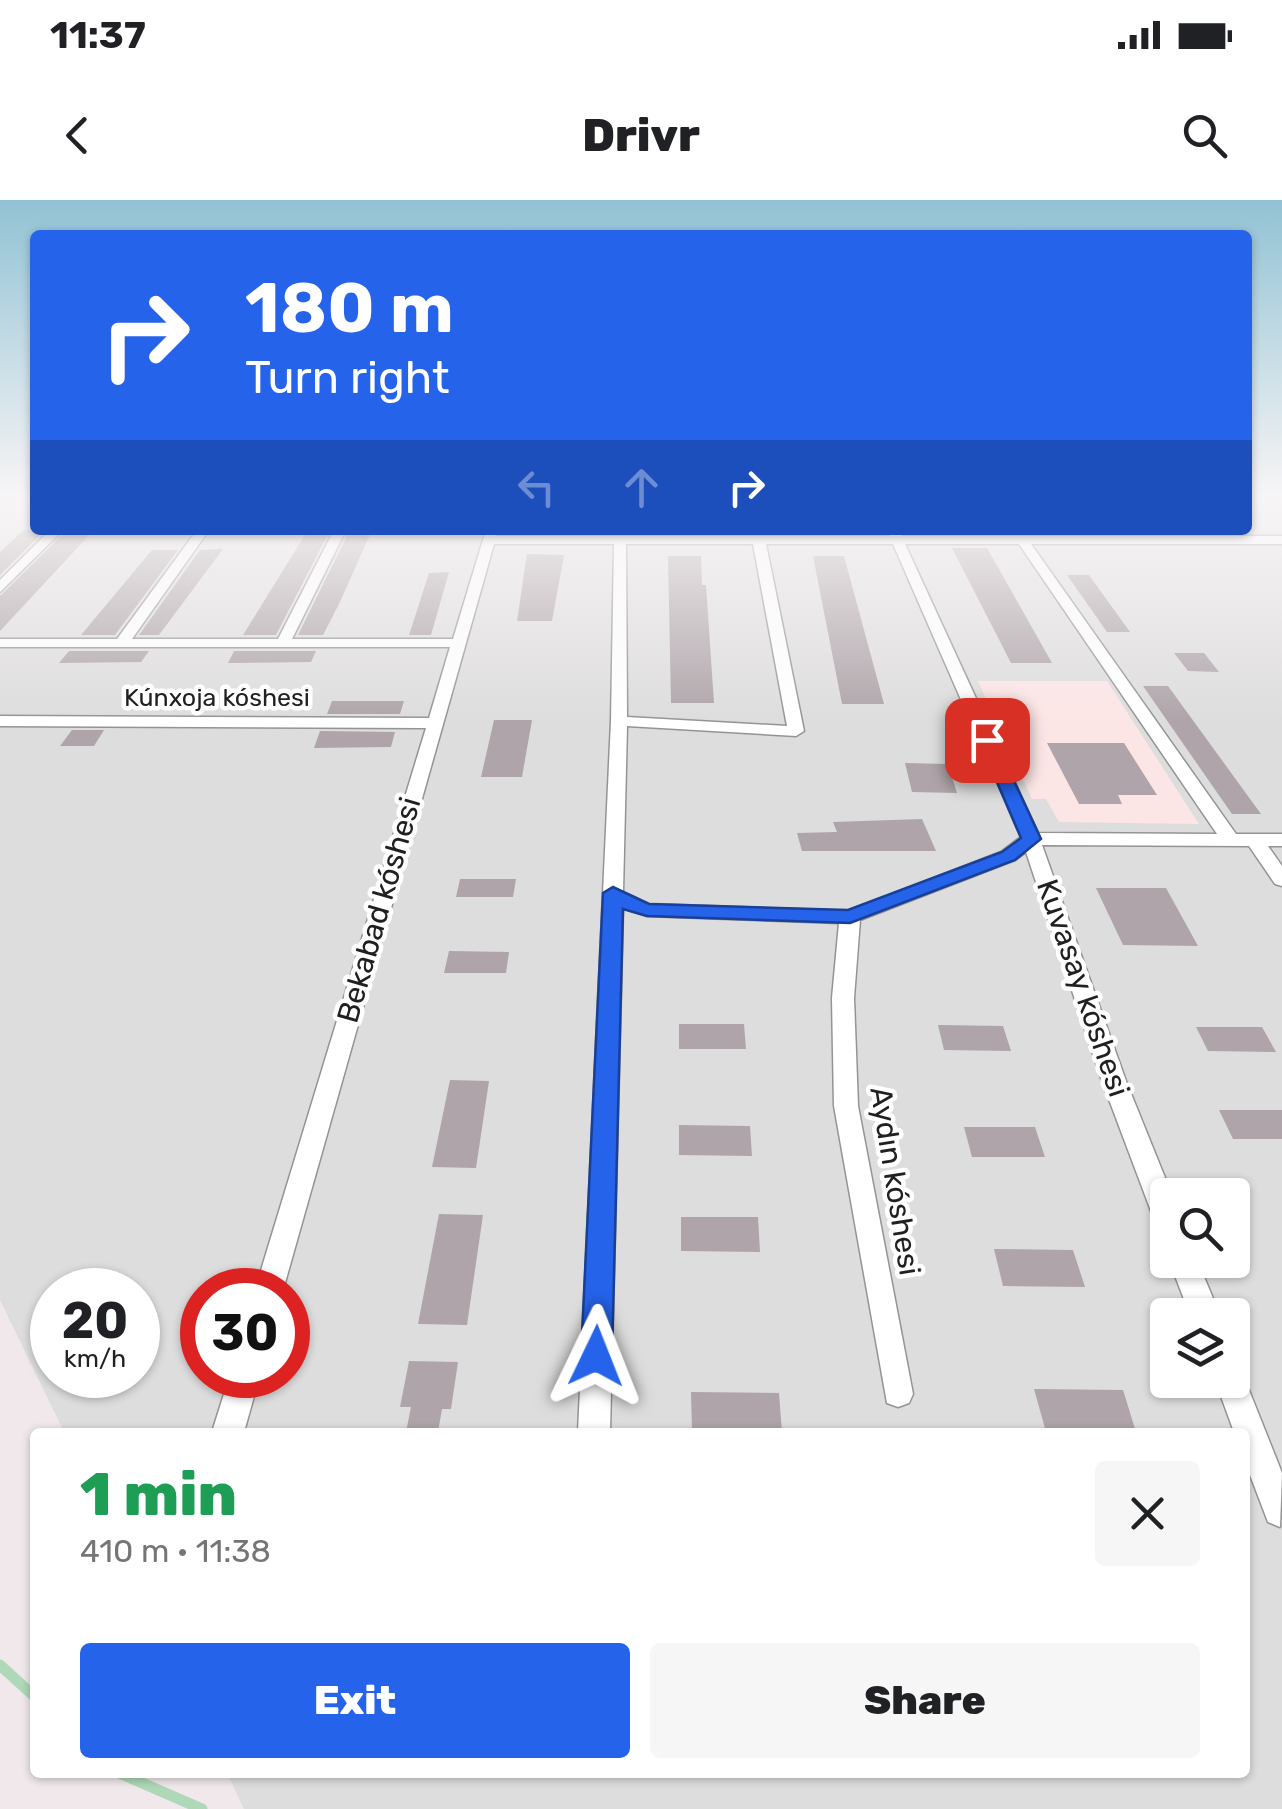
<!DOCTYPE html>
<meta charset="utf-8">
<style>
:root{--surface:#fff;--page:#f6f6f6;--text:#202124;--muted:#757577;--accent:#2563eb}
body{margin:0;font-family:Rubik,sans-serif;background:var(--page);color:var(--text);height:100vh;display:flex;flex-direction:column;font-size:38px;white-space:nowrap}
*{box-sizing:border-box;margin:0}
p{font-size:32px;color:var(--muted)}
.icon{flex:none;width:55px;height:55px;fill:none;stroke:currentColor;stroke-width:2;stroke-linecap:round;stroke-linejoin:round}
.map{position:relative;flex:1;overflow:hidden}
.details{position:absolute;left:30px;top:1228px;width:1220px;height:350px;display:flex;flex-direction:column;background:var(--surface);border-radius:10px;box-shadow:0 2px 8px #0004}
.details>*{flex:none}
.top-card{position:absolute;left:30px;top:30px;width:1222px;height:305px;border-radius:10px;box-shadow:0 2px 8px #0004;background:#2563eb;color:#fff;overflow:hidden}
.tools{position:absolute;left:1150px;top:978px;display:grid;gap:20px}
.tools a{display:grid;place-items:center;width:100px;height:100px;border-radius:10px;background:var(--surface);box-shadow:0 2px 8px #0004;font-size:50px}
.speed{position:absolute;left:30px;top:1068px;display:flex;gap:20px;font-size:50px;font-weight:700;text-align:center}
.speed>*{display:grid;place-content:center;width:130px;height:130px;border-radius:50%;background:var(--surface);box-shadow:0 2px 8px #0004;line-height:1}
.speed small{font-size:25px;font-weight:400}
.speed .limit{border:15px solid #d22;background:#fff;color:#111}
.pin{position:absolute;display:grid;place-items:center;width:85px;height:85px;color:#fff;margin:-42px;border-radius:20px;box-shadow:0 5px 15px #0006}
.me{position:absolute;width:110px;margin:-55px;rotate:2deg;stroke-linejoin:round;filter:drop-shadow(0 0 8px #0008)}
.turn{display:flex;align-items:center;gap:35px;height:210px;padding:0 50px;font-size:45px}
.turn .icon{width:130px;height:130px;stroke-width:2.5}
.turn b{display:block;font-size:70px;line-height:85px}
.lanes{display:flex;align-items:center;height:95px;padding:0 50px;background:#0003;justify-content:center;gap:50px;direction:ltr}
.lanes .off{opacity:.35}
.round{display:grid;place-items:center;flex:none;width:105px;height:105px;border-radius:10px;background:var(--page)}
.headline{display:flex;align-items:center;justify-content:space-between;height:170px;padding:0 50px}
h1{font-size:60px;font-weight:800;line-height:75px;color:#1e9e55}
.primary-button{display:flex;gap:20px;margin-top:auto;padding:20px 50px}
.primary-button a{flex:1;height:115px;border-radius:10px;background:var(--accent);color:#fff;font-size:40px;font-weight:800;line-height:115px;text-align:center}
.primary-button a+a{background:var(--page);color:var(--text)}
.status{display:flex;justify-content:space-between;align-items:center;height:70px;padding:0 50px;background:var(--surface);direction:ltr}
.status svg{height:28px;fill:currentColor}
header{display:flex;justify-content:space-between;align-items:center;height:130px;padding:0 50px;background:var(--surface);font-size:45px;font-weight:800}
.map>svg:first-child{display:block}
.residential{fill:#deddde;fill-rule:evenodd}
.education{fill:#fce5e5}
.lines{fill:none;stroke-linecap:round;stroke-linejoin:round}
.stream-far1{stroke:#aed8b7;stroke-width:4}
.stream{stroke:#aed8b7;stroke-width:11}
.building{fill:#aea4a9}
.minor-casing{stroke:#949494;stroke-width:3}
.minor{fill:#fff;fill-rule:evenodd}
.route{fill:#2563eb;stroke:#184099;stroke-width:2.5}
.labels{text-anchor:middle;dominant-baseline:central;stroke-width:9;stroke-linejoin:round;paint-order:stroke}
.far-street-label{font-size:25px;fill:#202020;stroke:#fff}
.street-label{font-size:30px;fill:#202020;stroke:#fff}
</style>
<div class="status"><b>11:37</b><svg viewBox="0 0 49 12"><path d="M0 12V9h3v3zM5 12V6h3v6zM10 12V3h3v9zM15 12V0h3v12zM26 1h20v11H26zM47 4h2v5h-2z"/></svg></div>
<header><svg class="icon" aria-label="back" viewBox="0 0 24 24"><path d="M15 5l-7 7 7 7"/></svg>Drivr<svg class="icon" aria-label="search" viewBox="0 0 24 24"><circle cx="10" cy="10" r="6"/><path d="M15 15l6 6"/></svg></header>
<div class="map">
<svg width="1282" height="1609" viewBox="0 0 1282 1609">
<rect width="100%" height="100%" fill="#f0e8ea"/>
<path class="residential" d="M 0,296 L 35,296 L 35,330 L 1248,330 L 1248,296 L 1282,296 L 1282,1609 L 244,1609 L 227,1573 L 1245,1572 L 1245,1232 L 64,1232 L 0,1100 ZM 1168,995 L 1232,995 L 1232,1060 L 1168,1060 ZM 52,1090 L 138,1090 L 138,1175 L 52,1175 ZM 202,1090 L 288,1090 L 288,1175 L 202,1175 ZM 1168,1115 L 1232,1115 L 1232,1180 L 1168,1180 Z"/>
<path class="education" d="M 978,481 L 1107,481 L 1199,624 L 1059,622 L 1046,599 L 1032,599 Z"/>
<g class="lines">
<path class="stream-far1" d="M 501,330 L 526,337
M 905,336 L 1053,333 L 1282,338"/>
<path class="stream" d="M 0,1465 L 35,1497
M 117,1572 L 202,1609"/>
</g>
<path class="building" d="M 24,330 L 45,330 L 0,375 L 0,352 Z
M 67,330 L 94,330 L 0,431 L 0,396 Z
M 308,330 L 330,330 L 276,435 L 243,435 Z
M 350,330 L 372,330 L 339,404 L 323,435 L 298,435 Z
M 952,348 L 987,348 L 1052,463 L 1011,463 Z
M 223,349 L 159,435 L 139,435 L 200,350 Z
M 152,350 L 178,350 L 115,435 L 81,435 Z
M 527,354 L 564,355 L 552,421 L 517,421 Z
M 668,356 L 701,356 L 702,385 L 706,385 L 714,503 L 671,503 Z
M 813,356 L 844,356 L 884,504 L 842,504 Z
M 449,372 L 431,435 L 409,435 L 429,373 Z
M 1067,375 L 1089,375 L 1130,432 L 1107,432 Z
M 69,451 L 149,451 L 141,462 L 59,463 Z
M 234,451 L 316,451 L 311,462 L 228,463 Z
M 1174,453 L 1204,453 L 1219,472 L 1188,471 Z
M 1143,486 L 1168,486 L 1261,614 L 1232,614 Z
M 332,501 L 404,501 L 400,514 L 327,514 Z
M 494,520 L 532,520 L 522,577 L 481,577 Z
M 72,530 L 104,530 L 94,546 L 60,546 Z
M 320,531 L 395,532 L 391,547 L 314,548 Z
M 1047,543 L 1124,543 L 1157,595 L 1118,595 L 1122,604 L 1079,604 Z
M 905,563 L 948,564 L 957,593 L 912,592 Z
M 922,619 L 936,651 L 802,651 L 797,633 L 837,632 L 833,622 Z
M 460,679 L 516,679 L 513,697 L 456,697 Z
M 1096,688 L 1166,688 L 1198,746 L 1123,745 Z
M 449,751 L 509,752 L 506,773 L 444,773 Z
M 679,824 L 744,824 L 746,849 L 679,849 Z
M 938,825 L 1003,826 L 1011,851 L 944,850 Z
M 1196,827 L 1262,827 L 1276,852 L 1208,851 Z
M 450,880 L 489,881 L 476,968 L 432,967 Z
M 1219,910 L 1282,910 L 1282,939 L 1233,939 Z
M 679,925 L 750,926 L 752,956 L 679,955 Z
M 964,927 L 1035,927 L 1045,957 L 972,957 Z
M 439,1014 L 483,1015 L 467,1125 L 418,1124 Z
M 681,1017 L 758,1017 L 760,1052 L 681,1051 Z
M 994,1049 L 1073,1050 L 1085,1087 L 1003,1086 Z
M 409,1161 L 458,1162 L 451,1209 L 442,1209 L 438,1232 L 406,1232 L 411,1207 L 400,1207 Z
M 1034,1189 L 1123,1190 L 1136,1232 L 1046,1232 Z
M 691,1192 L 779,1193 L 782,1232 L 692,1232 Z"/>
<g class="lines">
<g class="minor-casing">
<path id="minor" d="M 50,330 L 63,330 L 0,392 L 0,380 Z
M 197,330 L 209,330 L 132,439 L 278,439 L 334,330 L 346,330 L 292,439 L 453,439 L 486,330 L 498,330 L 496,336 L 890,336 L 887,330 L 899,330 L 902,336 L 1282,336 L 1282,344 L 1031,344 L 1236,634 L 1282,634 L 1282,646 L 1268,646 L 1282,666 L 1282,686 L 1275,684 L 1249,646 L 1042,645 L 1126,881 L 1172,995 L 1168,995 L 1168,1029 L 1158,1026 L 1154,1019 L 1102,881 L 1026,652 L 1015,660 L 860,720 L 854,798 L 858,906 L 913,1194 L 909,1203 L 898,1207 L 887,1203 L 834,906 L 832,798 L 839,723 L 647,716 L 623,708 L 610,1232 L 578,1232 L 611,521 L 614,344 L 494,344 L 283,1090 L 255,1090 L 426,528 L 0,526 L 0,516 L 429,518 L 450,447 L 0,447 L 0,439 L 117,439 ZM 626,344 L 753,344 L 787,526 L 627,517 ZM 766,344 L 893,344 L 1021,637 L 1001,652 L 848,711 L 649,704 L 623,692 L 627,526 L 796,536 L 804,531 ZM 905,344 L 1019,344 L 1217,634 L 1038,633 Z
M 1169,1060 L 1197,1060 L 1220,1115 L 1190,1115 Z
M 1232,1168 L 1241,1171 L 1245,1180 L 1282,1273 L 1280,1327 L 1268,1322 L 1245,1262 L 1245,1232 L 1234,1232 L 1215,1180 L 1232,1180 Z
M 230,1175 L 260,1175 L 244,1232 L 212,1232 Z"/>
</g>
<use href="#minor" class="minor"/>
</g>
<linearGradient id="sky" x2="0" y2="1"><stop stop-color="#91c2d4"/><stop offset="0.57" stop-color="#f8f5f6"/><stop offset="1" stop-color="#f8f5f6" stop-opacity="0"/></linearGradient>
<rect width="1282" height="521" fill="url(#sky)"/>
<path class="route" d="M 987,535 L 995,540 L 1041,639 L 1015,660 L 850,723 L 647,716 L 623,709 L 612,1156 L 607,1165 L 596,1168 L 586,1165 L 581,1156 L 603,693 L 613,687 L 649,704 L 848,710 L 1002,652 L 1021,638 L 979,540 Z"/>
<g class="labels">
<g class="far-street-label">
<text x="217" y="497">Kúnxoja kóshesi</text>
</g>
<g class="street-label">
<text transform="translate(379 710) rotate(-74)">Bekabad kóshesi</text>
<text transform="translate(1083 788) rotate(71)">Kuvasay kóshesi</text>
<text transform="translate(895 981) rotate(81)">Aydın kóshesi</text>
</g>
</g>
</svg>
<div class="tools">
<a><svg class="icon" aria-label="search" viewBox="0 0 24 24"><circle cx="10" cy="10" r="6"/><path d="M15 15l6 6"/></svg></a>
<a><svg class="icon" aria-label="layers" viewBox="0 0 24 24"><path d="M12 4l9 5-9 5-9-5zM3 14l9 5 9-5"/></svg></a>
</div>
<div class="speed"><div>20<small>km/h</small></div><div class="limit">30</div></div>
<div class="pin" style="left:987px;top:540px;background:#d93025"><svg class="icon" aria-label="arrive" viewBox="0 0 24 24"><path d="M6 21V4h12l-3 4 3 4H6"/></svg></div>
<svg class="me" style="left:596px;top:1156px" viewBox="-20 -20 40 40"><path d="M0-17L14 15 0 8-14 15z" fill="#2563eb" stroke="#fff" stroke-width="4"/></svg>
<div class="top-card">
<div class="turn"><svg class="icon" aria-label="right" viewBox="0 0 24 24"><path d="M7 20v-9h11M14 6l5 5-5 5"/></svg><div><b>180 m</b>Turn right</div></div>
<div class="lanes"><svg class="icon off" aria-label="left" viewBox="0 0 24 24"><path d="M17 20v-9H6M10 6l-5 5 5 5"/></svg><svg class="icon off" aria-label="ahead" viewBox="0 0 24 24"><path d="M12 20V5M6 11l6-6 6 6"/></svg><svg class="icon" aria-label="right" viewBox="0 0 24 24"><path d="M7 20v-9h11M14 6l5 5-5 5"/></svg></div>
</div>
<section class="details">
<div class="headline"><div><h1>1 min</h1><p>410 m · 11:38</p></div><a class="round"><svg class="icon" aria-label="close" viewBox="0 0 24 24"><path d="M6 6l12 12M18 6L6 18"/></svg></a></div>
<div class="primary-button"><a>Exit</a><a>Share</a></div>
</section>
</div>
